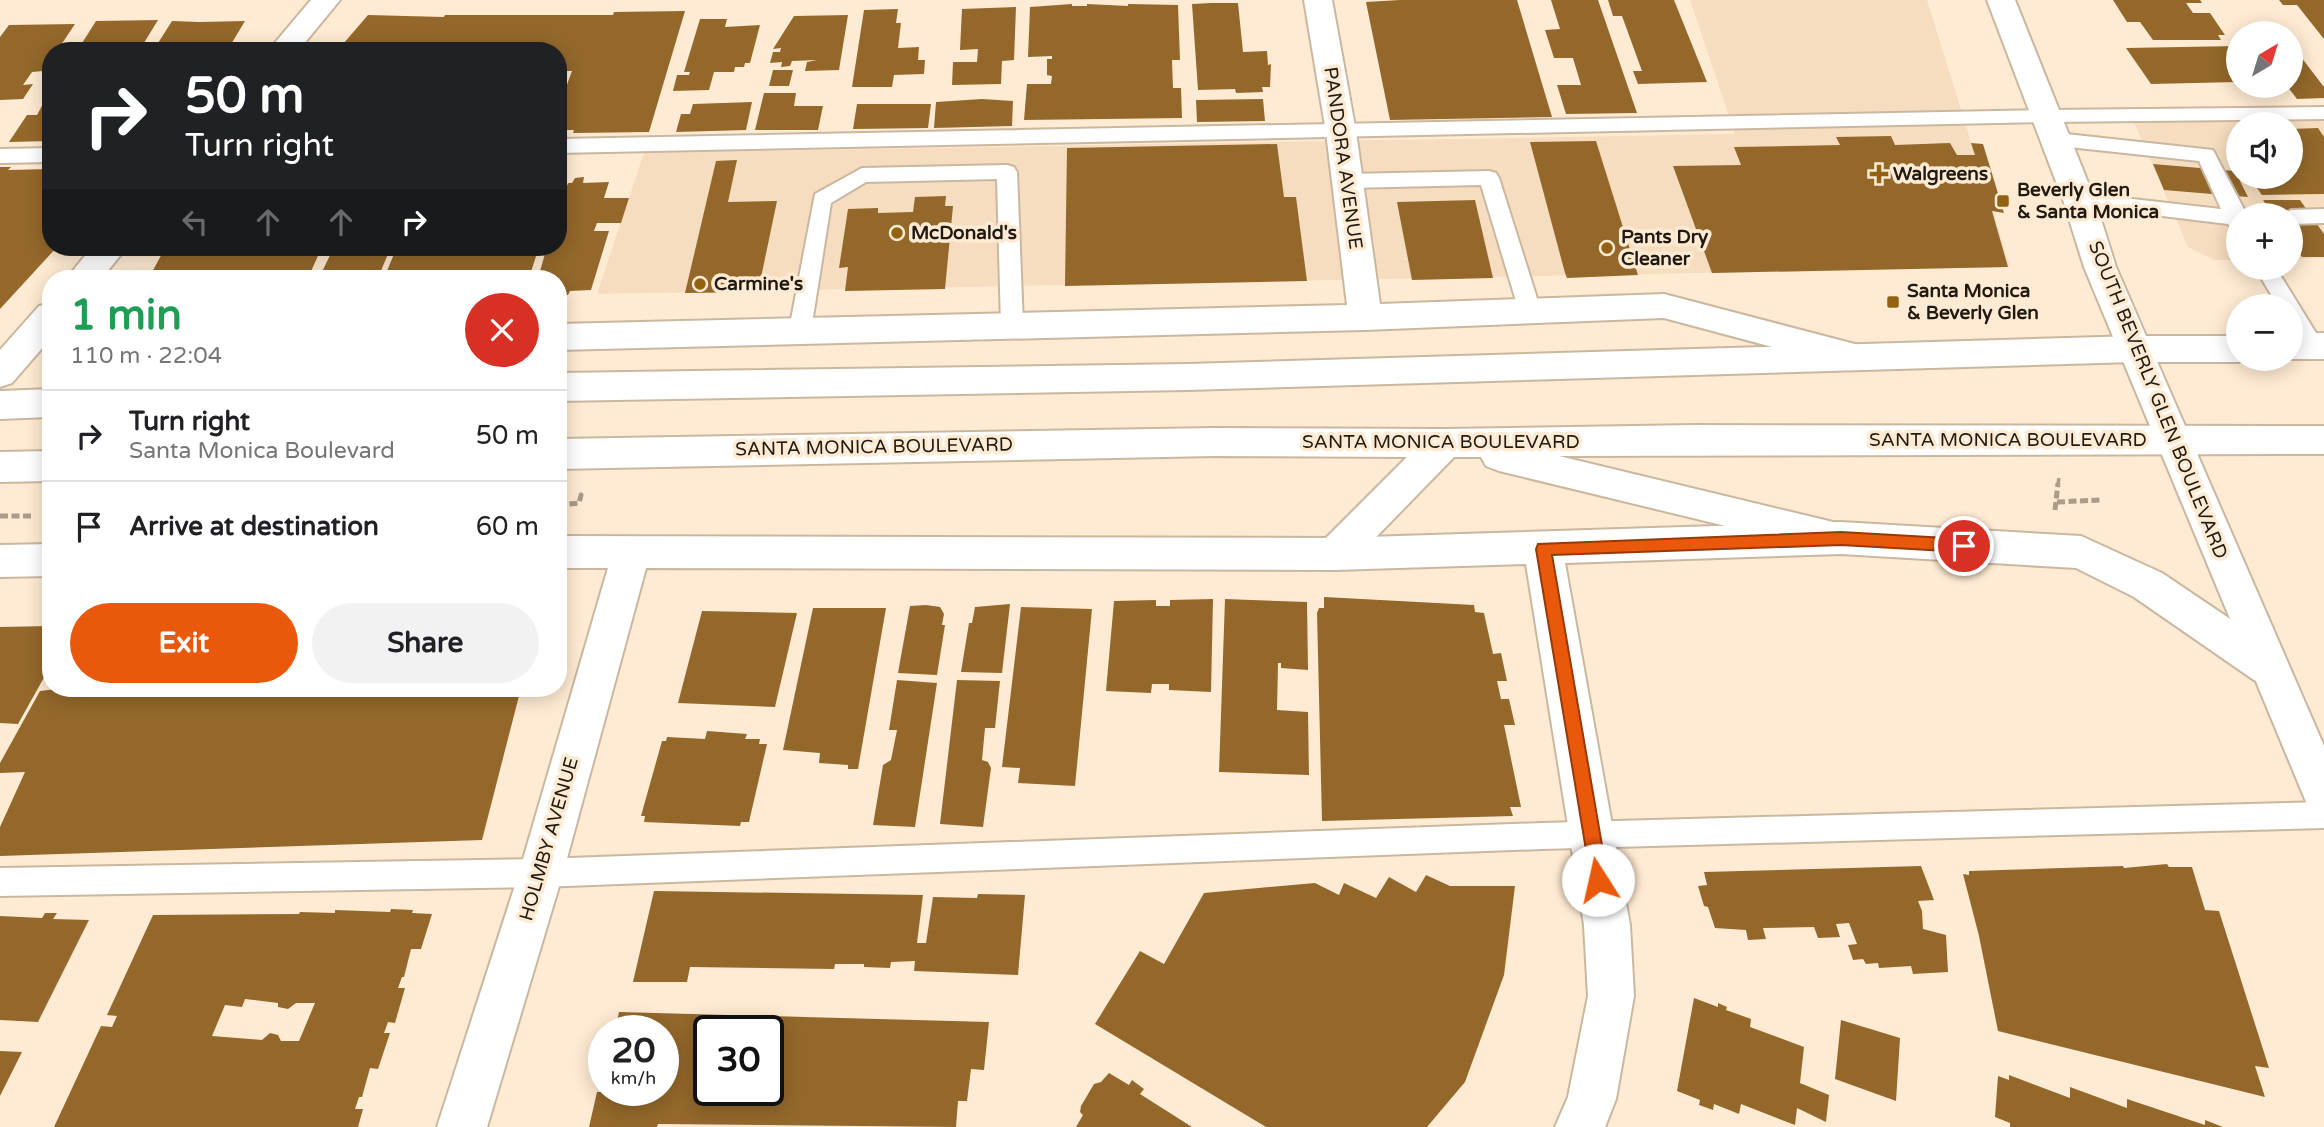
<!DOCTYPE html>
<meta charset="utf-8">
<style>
:root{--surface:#fff;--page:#f2f2f2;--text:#202124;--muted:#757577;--line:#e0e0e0;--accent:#ea580c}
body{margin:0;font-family:"Varela Round",sans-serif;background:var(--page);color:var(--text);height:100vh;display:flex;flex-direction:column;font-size:26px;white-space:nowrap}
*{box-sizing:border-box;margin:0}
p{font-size:23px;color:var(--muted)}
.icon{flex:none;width:38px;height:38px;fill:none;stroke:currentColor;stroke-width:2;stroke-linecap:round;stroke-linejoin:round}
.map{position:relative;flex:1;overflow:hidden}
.details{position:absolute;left:42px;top:270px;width:525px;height:427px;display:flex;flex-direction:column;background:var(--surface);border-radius:28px;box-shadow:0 4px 18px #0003}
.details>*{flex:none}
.banner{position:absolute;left:42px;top:42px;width:525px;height:214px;border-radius:28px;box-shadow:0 4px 18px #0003;background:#202124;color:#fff;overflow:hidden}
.needle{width:46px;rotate:38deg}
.controls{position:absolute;left:2226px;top:21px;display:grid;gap:14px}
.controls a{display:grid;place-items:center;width:77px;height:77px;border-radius:50%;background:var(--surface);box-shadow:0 4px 18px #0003;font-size:35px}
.speed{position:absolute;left:588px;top:1015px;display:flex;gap:14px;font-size:35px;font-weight:700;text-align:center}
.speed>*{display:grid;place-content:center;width:91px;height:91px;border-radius:50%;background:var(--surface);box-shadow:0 4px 18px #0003;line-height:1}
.speed small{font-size:18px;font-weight:400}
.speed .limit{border:4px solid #111;border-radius:10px;background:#fff;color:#111}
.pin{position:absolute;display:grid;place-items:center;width:60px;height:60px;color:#fff;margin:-30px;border:4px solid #fff;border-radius:50%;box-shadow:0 2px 7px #0007}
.me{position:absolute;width:77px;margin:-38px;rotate:350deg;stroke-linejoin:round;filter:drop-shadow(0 0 5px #0008)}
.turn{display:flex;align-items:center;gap:24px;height:147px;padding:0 28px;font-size:32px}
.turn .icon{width:91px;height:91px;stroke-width:2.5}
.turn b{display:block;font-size:49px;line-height:60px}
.lanes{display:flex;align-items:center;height:66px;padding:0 28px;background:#0003;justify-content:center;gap:35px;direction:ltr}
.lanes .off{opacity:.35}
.round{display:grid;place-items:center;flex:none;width:74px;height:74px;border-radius:37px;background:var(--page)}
.summary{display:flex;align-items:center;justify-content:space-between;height:119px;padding:0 28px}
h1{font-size:42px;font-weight:700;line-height:52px;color:#1e9e55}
.primary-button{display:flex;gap:14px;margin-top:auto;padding:14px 28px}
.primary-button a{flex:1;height:80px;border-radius:42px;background:var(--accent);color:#fff;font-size:28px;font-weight:700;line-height:80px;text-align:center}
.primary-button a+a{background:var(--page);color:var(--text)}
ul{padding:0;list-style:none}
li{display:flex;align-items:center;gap:21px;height:91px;padding:0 28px;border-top:2px solid var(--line)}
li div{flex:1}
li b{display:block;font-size:26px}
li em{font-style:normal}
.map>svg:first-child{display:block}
.built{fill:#f6ddbf;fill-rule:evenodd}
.building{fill:#94682b;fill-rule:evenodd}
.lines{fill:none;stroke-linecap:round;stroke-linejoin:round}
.service-casing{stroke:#cab7a0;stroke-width:4}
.minor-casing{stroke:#cab7a0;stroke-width:4}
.secondary-casing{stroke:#cab7a0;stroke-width:4}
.primary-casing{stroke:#cab7a0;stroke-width:4}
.path-far1{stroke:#ab9c8a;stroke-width:3.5;stroke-dasharray:6 2.5;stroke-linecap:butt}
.path{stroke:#ab9c8a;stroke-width:5;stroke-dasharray:8 3.5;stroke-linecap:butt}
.service{fill:#fff;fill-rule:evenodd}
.minor{fill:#fff;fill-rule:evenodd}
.secondary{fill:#fff;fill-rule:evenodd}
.primary{fill:#fff;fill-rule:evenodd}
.route{fill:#ea580c;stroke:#983908;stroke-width:2}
.poi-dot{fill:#926111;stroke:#ffebd3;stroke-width:2.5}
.labels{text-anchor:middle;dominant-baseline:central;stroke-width:7;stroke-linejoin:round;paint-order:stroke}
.street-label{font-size:19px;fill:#211a11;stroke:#ffebd3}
.poi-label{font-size:19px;font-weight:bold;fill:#211a11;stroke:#ffebd3;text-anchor:start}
</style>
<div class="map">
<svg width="2324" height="1127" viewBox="0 0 2324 1127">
<rect width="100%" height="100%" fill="#ffebd3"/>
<path class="built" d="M 1690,0 L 1927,0 L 2010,267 L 597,294 L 644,153 L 1735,134 Z
M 2324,120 L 2324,258 L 2291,259 L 2291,215 L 2238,215 L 2238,260 L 2214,260 L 2188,247 L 2134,122 ZM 2238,124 L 2291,124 L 2291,177 L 2238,177 Z"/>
<path class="building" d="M 1400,0 L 1517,0 L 1552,117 L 1390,120 L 1366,2 Z
M 1551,0 L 1598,0 L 1637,113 L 1566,114 L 1557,85 L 1581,85 L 1573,58 L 1554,58 L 1545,30 L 1560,29 Z
M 1608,0 L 1674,0 L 1707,82 L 1638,84 L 1633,71 L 1642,71 L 1622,16 L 1613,16 Z
M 2113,0 L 2200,0 L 2202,3 L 2186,3 L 2193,13 L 2210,13 L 2225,35 L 2218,35 L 2221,40 L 2153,40 L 2140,22 L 2127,22 Z
M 2279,0 L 2324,0 L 2324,39 L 2297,5 L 2283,5 Z
M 1211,3 L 1238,3 L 1243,52 L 1267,51 L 1268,65 L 1271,64 L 1270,87 L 1262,87 L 1263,92 L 1236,93 L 1235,89 L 1198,90 L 1192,4 Z
M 1072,4 L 1072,6 L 1087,6 L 1087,4 L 1128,6 L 1128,4 L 1178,5 L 1180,60 L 1172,60 L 1173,88 L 1181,88 L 1182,118 L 1024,120 L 1027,84 L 1051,84 L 1052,76 L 1047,75 L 1047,59 L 1052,59 L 1052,56 L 1028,57 L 1030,7 Z
M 1016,7 L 1014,60 L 1002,61 L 1001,84 L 952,85 L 953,62 L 977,62 L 978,49 L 960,50 L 962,9 Z
M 898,9 L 896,23 L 901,23 L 898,48 L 919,47 L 918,60 L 925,60 L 924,74 L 894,75 L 892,87 L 852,87 L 864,10 Z
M 685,11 L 649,132 L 573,133 L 574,130 L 558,130 L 558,101 L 561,101 L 572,71 L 558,71 L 558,51 L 337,51 L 368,15 L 444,17 L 445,15 L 613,15 L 614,12 Z
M 848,15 L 839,70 L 805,71 L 807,62 L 817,60 L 792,61 L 790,66 L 781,67 L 782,62 L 770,63 L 773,52 L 780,52 L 781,48 L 773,49 L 794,16 Z
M 700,19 L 727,19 L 725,27 L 760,25 L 750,63 L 745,63 L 744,67 L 735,67 L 734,72 L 714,72 L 709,90 L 673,91 L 677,75 L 689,75 L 690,72 L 684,72 Z
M 158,20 L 139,51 L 77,51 L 96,21 Z
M 172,21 L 199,22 L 245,21 L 230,46 L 226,46 L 223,51 L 153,51 Z
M 75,24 L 57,51 L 51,51 L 51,59 L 43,71 L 32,72 L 23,85 L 33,84 L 23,99 L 0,100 L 0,37 L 9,25 Z
M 2291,44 L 2324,87 L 2324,98 L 2297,99 L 2287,86 L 2291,86 Z
M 2238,46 L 2238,82 L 2151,84 L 2126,48 Z
M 773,70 L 793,70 L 789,86 L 769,86 Z
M 51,89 L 51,141 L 9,142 L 27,115 L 37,115 Z
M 764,93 L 796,93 L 794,106 L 823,106 L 818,130 L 755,130 Z
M 982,99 L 1013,101 L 1012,126 L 934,128 L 936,102 Z
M 1263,99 L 1265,121 L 1197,122 L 1196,100 Z
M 752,102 L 746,130 L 676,132 L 681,114 L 690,114 L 693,104 Z
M 857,104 L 931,104 L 928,128 L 853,129 Z
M 2318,128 L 2324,137 L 2324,194 L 2262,195 L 2249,177 L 2291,177 L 2291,151 L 2293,151 L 2291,147 L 2291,129 Z
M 1891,136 L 1895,145 L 1950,143 L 1957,155 L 1975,155 L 1971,143 L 1983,144 L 2004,213 L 1992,211 L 2008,267 L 1712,273 L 1673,166 L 1741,165 L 1734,147 L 1840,145 L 1836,137 Z
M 1596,141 L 1638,275 L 1567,278 L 1565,273 L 1530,142 Z
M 1277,144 L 1284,197 L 1296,197 L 1307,281 L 1065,286 L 1067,148 Z
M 737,160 L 728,202 L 777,201 L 758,292 L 685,293 L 716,161 Z
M 558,162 L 567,162 L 559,188 L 558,188 Z
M 2153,164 L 2235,171 L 2248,197 L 2164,190 Z
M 0,167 L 11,167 L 8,170 L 51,169 L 51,247 L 57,247 L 0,309 Z
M 584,177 L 583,183 L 609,182 L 604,198 L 629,198 L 621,223 L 597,223 L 594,231 L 609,231 L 591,290 L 570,291 L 568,295 L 558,295 L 558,278 L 538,278 L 547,247 L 558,247 L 558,213 L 568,183 L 572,183 L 575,178 Z
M 946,196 L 945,206 L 953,206 L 945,289 L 845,291 L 848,267 L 839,268 L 848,209 L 878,208 L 878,213 L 913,212 L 915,197 Z
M 1475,200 L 1493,278 L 1412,280 L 1397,202 Z
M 2263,200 L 2300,200 L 2324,234 L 2324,257 L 2302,257 L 2291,241 L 2291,215 L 2273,215 Z
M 190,247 L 322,247 L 308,278 L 152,278 L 155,273 L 151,274 L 164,250 L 184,250 Z
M 334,247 L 391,247 L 380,273 L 384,273 L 382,278 L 319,278 Z
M 397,247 L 539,247 L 529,278 L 384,278 Z
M 1324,597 L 1474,605 L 1475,612 L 1484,613 L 1493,654 L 1501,653 L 1507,681 L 1497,681 L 1501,699 L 1509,699 L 1515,725 L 1504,725 L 1521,807 L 1510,807 L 1513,816 L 1322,821 L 1317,613 L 1319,608 L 1324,608 Z
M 1213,599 L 1211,692 L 1169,690 L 1169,684 L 1152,684 L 1151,693 L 1106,691 L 1114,601 L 1156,600 L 1156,606 L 1170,606 L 1170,600 Z
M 1225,599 L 1307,602 L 1308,670 L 1281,668 L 1281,663 L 1278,663 L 1277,710 L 1308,712 L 1309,775 L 1219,772 Z
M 1010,604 L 1002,673 L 961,672 L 969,623 L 972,623 L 975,607 Z
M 926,605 L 940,607 L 944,614 L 942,625 L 945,625 L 937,675 L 898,673 L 910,606 Z
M 1021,607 L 1092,609 L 1075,786 L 1018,783 L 1020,768 L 1002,767 Z
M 813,608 L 886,608 L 858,769 L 848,769 L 848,765 L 819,763 L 820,753 L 783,750 Z
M 702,611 L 797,613 L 775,707 L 678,703 Z
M 51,626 L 51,665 L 18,724 L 0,723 L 0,627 Z
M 897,680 L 937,683 L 915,827 L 873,825 L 883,765 L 891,760 L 897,730 L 889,730 Z
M 957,680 L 1000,681 L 995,728 L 985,728 L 982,760 L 988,762 L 991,768 L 983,827 L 940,824 Z
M 65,688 L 521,688 L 482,840 L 0,856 L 0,827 L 25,772 L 0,773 L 0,763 L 40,691 Z
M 707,731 L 747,734 L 745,739 L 760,739 L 759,744 L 767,744 L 749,822 L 741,822 L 740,826 L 644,822 L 645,816 L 641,816 L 662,741 L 666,741 L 667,737 L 705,739 Z
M 2167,864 L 2169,867 L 2192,867 L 2205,910 L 2219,911 L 2269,1068 L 2255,1066 L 2265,1097 L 1998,1031 L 1979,936 L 1963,874 L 1969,875 L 1969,871 L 2123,866 L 2124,868 Z
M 1921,866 L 1934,900 L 1918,901 L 1922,911 L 1923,929 L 1946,935 L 1948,972 L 1913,974 L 1911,966 L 1879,968 L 1878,963 L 1866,964 L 1863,959 L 1853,960 L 1848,945 L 1857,944 L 1849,923 L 1836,924 L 1840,937 L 1818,938 L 1814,927 L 1763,928 L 1766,939 L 1748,940 L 1746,930 L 1715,928 L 1708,907 L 1704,906 L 1698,886 L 1707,885 L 1704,872 Z
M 1426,875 L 1450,886 L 1515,886 L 1504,975 L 1465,1082 L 1427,1127 L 1266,1127 L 1095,1024 L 1140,951 L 1164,964 L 1204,893 L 1315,883 L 1339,895 L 1344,883 L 1376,898 L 1389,877 L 1416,892 Z
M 654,891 L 923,895 L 917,943 L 926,943 L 933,897 L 977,898 L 978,894 L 1025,895 L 1018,975 L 914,971 L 915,961 L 891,962 L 890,968 L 864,967 L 864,964 L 835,964 L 834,969 L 690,967 L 687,982 L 633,982 Z
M 391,909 L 413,910 L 412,913 L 432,914 L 421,949 L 411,949 L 404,977 L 402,977 L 398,988 L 405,988 L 395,1023 L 388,1022 L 384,1033 L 390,1033 L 378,1069 L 370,1068 L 362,1097 L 359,1097 L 355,1109 L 363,1109 L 358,1127 L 54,1127 L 101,1026 L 112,1027 L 117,1016 L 107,1015 L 153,915 L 299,914 L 300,912 L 335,913 L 335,910 L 390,912 ZM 245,999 L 278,1003 L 278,1007 L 288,1009 L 296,1003 L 315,1003 L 299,1041 L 281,1041 L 278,1035 L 270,1033 L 262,1040 L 212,1036 L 225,1005 L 242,1007 Z
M 45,913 L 57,913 L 53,919 L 89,920 L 38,1022 L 0,1020 L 0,916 L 42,918 Z
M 1694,998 L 1718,1007 L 1718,1003 L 1727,1007 L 1726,1010 L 1751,1019 L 1750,1027 L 1804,1047 L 1800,1083 L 1829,1095 L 1826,1122 L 1797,1108 L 1795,1125 L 1741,1104 L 1739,1114 L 1714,1104 L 1713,1110 L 1699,1105 L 1700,1100 L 1677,1091 Z
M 619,1012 L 989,1022 L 984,1070 L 971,1069 L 967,1101 L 958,1101 L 956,1127 L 658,1124 L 657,1127 L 589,1127 L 597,1092 L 663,1090 L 663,1031 L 615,1031 ZM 709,1031 L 768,1031 L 768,1090 L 709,1090 Z
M 1841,1020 L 1900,1038 L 1896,1101 L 1835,1079 Z
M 0,1051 L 22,1052 L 0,1096 Z
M 1109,1073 L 1129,1085 L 1132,1080 L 1144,1089 L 1140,1094 L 1192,1127 L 1076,1127 L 1083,1115 L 1080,1112 L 1081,1106 L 1094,1084 L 1101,1082 Z
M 2009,1075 L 2070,1098 L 2070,1087 L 2127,1108 L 2127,1099 L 2205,1125 L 2205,1120 L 2223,1127 L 2010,1127 L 2010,1123 L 1995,1117 L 1998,1076 L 2009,1080 Z"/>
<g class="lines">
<g class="service-casing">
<path id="service" d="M 2324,107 L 2324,119 L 2047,122 L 558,153 L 558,139 L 2047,110 Z
M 2057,133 L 2213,150 L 2247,215 L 2238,215 L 2238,230 L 2231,228 L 2228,224 L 2072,205 L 2069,200 L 2072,195 L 2079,193 L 2221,209 L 2199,161 L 2050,145 L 2047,140 L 2050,135 Z
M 51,148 L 51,162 L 0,163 L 0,149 Z
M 1007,165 L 1014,167 L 1017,172 L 1023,325 L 1020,331 L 1012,333 L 1004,331 L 1001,325 L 997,179 L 866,182 L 831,203 L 811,330 L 808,336 L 800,338 L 792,336 L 789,330 L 815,194 L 862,168 Z
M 1489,171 L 1496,173 L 1499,178 L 1541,311 L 1538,317 L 1530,319 L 1522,317 L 1519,311 L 1481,185 L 1347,188 L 1340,186 L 1337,181 L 1340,176 L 1347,174 Z
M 2324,209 L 2324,223 L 2291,224 L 2291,215 L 2282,215 L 2291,210 Z
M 2255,268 L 2276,268 L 2324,346 L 2321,352 L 2313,354 L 2305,352 L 2291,328 L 2291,306 L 2278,306 Z
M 2324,802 L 2324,828 L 1542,849 L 541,887 L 0,896 L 0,868 L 541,859 L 1542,823 Z"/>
</g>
<g class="minor-casing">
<path id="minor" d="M 311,0 L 340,0 L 298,51 L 268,51 Z
M 1304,0 L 1332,0 L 1356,132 L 1380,304 L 1664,294 L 1870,348 L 1875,357 L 1870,366 L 1858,370 L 1664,318 L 1365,330 L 558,350 L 558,324 L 1347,305 L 1326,132 Z
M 92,247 L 127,247 L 102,278 L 67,278 Z
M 51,303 L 51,338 L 12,383 L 0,387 L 0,350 L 39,306 Z
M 1841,522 L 2081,536 L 2162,573 L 2282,654 L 2288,667 L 2282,680 L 2268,685 L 2254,680 L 2134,597 L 2076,568 L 1841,554 L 1565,563 L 1630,925 L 1634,996 L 1616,1099 L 1605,1127 L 1555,1127 L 1568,1097 L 1588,996 L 1584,925 L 1526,564 L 1335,570 L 646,568 L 563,873 L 487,1127 L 437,1127 L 519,873 L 608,568 L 558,568 L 558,536 L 1335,538 Z
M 51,544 L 51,576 L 0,577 L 0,545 Z"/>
</g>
<g class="secondary-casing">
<path id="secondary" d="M 1987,0 L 2015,0 L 2095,200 L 2116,267 L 2324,746 L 2324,815 L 2309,809 L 2084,267 L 2063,200 Z"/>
</g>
<g class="primary-casing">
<path id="primary" d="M 2324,333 L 2324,359 L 2287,359 L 2291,359 L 2291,334 Z
M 2135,336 L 2238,336 L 2238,359 L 2249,359 L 2238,362 L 2135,362 L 1188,390 L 558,401 L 558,373 L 1188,364 Z
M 51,389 L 51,417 L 0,419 L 0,391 Z
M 1694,425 L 2324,426 L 2324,454 L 1559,456 L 1854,527 L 1860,538 L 1854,549 L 1841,554 L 1499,471 L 1486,466 L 1481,457 L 1454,457 L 1349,565 L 1335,570 L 1321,565 L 1316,554 L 1321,543 L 1407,457 L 1214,456 L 558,469 L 558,439 L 1214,428 L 1445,429 Z
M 51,451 L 51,481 L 0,482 L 0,452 Z"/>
</g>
<path class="path-far1" d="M 2058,484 L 2059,478"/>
<path class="path" d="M 2057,502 L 2101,500
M 558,505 L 579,503 L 581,495 L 577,496
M 2055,510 L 2058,483
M 0,516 L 34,516"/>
<use href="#service" class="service"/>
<use href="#minor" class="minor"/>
<use href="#secondary" class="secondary"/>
<use href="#primary" class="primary"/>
</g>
<path class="route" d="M 1841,532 L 1964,539 L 1969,541 L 1972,546 L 1969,551 L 1964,552 L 1841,545 L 1552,555 L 1608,880 L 1605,886 L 1598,889 L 1592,886 L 1536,549 L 1538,544 Z"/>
<g class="poi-dot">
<path d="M1875.5 163.5h7v7h7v7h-7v7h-7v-7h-7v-7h7z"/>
<rect x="1996" y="194" width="14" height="14" rx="3.5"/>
<circle cx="897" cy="233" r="7"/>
<circle cx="1607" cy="248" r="7"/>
<circle cx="700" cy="284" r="7"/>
<rect x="1886" y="295" width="14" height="14" rx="3.5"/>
</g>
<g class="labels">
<g class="street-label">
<text transform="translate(1343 158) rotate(82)">PANDORA AVENUE</text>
<text transform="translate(2158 400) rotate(68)">SOUTH BEVERLY GLEN BOULEVARD</text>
<text x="2008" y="440">SANTA MONICA BOULEVARD</text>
<text x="1441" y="442">SANTA MONICA BOULEVARD</text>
<text transform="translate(874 447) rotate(-1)">SANTA MONICA BOULEVARD</text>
<text transform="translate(549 839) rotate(-74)">HOLMBY AVENUE</text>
</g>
<g class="poi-label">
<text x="1893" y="174">Walgreens</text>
<text x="2017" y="190">Beverly Glen<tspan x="2017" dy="22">&amp; Santa Monica</tspan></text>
<text x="911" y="233">McDonald's</text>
<text x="1621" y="237">Pants Dry<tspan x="1621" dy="22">Cleaner</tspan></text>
<text x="714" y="284">Carmine's</text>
<text x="1907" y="291">Santa Monica<tspan x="1907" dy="22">&amp; Beverly Glen</tspan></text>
</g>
</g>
</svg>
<div class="controls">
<a><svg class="needle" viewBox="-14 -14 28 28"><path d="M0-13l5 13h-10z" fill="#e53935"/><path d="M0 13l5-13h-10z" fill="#757577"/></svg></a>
<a><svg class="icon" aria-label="sound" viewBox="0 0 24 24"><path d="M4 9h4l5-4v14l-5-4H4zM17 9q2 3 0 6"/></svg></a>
<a>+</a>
<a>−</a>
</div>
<div class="speed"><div>20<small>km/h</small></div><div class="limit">30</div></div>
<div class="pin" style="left:1964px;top:546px;background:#d93025"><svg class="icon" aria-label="arrive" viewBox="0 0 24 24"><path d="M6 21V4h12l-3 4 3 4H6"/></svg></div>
<svg class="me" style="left:1598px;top:880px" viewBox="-20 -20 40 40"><circle r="19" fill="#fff"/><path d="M0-13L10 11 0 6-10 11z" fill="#ea580c"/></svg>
<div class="banner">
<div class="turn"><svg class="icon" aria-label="right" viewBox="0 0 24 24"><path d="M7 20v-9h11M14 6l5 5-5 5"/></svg><div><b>50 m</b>Turn right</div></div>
<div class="lanes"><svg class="icon off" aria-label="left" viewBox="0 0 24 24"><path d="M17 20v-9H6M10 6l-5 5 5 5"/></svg><svg class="icon off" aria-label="ahead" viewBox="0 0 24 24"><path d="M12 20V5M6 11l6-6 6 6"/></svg><svg class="icon off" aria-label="ahead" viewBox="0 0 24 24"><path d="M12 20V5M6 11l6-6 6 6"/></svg><svg class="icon" aria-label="right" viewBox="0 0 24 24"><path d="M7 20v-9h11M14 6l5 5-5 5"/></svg></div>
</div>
<section class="details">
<div class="summary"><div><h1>1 min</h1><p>110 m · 22:04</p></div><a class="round" style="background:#d93025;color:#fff"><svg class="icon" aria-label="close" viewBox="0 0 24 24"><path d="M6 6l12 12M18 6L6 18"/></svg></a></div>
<ul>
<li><svg class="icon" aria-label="right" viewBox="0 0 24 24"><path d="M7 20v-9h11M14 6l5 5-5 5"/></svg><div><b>Turn right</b><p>Santa Monica Boulevard</p></div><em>50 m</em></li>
<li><svg class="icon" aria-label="arrive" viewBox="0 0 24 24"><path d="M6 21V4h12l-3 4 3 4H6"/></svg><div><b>Arrive at destination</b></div><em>60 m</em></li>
</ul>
<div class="primary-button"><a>Exit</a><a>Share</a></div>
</section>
</div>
